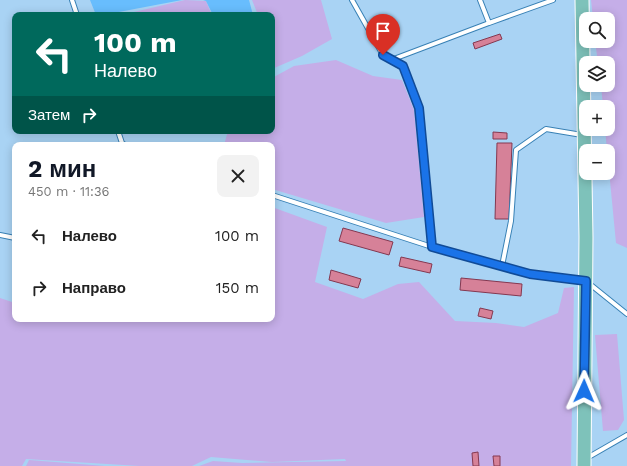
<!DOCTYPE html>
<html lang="ru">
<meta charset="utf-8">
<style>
:root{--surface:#fff;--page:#f2f2f2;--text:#222;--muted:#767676;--accent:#111827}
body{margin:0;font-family:"Work Sans",sans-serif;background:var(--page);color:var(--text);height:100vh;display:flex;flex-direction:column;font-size:15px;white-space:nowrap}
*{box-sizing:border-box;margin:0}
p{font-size:13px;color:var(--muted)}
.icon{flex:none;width:22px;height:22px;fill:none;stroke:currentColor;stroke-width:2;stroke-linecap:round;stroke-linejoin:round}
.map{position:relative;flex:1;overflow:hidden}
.panel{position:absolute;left:12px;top:142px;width:263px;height:180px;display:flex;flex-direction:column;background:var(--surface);border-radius:8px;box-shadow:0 2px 10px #0003}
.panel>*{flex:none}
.hud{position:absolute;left:12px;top:12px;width:263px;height:122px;border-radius:8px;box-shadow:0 2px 10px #0003;background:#00695c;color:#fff;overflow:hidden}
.tools{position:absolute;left:579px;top:12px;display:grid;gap:8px}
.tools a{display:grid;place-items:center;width:36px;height:36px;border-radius:8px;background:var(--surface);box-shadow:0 2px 10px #0003;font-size:20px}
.pin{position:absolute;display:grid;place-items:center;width:34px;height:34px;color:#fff;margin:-41px -17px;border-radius:50% 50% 50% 0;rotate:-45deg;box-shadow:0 0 4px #0007}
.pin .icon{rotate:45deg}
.me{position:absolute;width:44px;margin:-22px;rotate:1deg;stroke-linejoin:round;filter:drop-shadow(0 0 3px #0008)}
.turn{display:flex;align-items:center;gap:14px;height:84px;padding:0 16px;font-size:18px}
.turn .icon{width:52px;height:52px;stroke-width:2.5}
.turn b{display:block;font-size:28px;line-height:34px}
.then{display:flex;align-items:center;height:38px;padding:0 16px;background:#0003;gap:8px;font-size:15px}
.round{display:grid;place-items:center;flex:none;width:42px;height:42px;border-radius:8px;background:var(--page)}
.headline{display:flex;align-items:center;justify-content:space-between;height:68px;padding:0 16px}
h1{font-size:24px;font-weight:700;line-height:30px;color:var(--accent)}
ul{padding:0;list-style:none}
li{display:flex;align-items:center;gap:12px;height:52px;padding:0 16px}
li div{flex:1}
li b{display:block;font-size:15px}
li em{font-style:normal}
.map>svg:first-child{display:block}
.green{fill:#c5aee8}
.water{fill:#68bdfd}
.building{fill:#d68198;stroke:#843850}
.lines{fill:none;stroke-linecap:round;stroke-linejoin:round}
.lane-casing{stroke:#3881b5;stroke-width:6}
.primary-casing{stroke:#fff;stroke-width:15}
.lane{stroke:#fff;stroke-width:4}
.primary{stroke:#7ec2ba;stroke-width:13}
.route-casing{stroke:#114b97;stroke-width:10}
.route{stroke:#1a73e8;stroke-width:7}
</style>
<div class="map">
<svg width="627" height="466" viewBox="0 0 627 466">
<rect width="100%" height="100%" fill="#a9d3f4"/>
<path class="green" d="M 185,0 L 206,1 L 212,15 L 121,15 Z
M 252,0 L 321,0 L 332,39 L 302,56 L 272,69 L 272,15 L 258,15 Z
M 591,0 L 627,0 L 627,248 L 616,243 L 605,129 L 608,129 L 608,107 L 603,107 L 601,85 L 608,85 L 608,63 L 598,63 L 595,41 L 608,41 L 608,19 L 593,19 Z
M 336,60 L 373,76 L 402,80 L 414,110 L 424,217 L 386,223 L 272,189 L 272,145 L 224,145 L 228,131 L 272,131 L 272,78 L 294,66 Z
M 272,207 L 327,227 L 315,282 L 363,299 L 398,284 L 419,282 L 455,321 L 496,323 L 524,327 L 558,313 L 564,288 L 574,287 L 571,466 L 199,466 L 213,461 L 242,463 L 346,461 L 345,459 L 272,462 L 211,457 L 192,466 L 140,466 L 26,459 L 22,466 L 0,466 L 0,298 L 12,302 L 15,298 L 15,319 L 272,319 Z
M 617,334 L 624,420 L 618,430 L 603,431 L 595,335 Z
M 29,460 L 105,466 L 26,466 Z"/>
<path class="water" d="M 90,0 L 182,0 L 103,15 L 96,15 Z
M 203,0 L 249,0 L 253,15 L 213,15 L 206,1 Z"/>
<path class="building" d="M 500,34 L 502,39 L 475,49 L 473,43 Z
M 493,132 L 507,133 L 507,139 L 493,139 Z
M 497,143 L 512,143 L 509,219 L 495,219 Z
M 343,228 L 393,242 L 389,255 L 339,241 Z
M 401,257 L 432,264 L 430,273 L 399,266 Z
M 331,270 L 361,279 L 358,288 L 329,280 Z
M 461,278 L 522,284 L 521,296 L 460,290 Z
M 480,308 L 493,311 L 491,319 L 478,316 Z
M 478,452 L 479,466 L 473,466 L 472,453 Z
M 493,456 L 500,456 L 500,466 L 494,466 Z"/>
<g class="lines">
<g class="lane-casing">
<path id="lane" d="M 72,0 L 77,15
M 480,0 L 489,23 L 553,0
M 391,60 L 489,23
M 118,131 L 122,143 L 125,145
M 272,195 L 432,247 L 419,108 L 403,67 L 383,55 L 352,0
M 0,235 L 15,238
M 432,247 L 530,274 L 586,281 L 627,314
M 502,266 L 511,221 L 516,150 L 546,129 L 582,135
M 587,458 L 627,435"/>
</g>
<g class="primary-casing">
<path id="primary" d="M 582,0 L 586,237 L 584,466"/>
</g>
<use href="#lane" class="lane"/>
<use href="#primary" class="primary"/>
</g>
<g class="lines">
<g class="route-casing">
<path id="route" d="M 383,55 L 403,66 L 419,108 L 432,247 L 530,274 L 586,281 L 584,391"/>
</g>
<use href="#route" class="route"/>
</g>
</svg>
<div class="tools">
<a><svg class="icon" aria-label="search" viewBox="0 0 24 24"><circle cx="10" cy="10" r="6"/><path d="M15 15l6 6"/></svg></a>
<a><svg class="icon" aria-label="layers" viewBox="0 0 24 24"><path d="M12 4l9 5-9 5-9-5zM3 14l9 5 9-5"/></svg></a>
<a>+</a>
<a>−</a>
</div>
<div class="pin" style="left:383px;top:55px;background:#d93025"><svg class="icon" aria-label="arrive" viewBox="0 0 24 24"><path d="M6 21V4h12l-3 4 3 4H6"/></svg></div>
<svg class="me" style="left:584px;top:391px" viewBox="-20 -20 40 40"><path d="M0-17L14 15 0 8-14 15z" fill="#1a73e8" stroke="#fff" stroke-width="4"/></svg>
<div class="hud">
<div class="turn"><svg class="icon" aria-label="left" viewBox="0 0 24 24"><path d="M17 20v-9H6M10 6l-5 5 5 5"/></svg><div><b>100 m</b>Налево</div></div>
<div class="then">Затем<svg class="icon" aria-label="right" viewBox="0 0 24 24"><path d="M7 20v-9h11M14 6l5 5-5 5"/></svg></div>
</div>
<section class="panel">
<div class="headline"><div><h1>2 мин</h1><p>450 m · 11:36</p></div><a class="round"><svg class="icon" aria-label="close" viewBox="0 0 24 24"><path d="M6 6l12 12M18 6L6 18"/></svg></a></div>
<ul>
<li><svg class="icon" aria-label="left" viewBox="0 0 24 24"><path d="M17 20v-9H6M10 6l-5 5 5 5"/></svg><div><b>Налево</b></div><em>100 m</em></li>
<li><svg class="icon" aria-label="right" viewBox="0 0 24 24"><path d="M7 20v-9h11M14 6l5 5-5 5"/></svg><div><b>Направо</b></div><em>150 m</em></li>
</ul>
</section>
</div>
